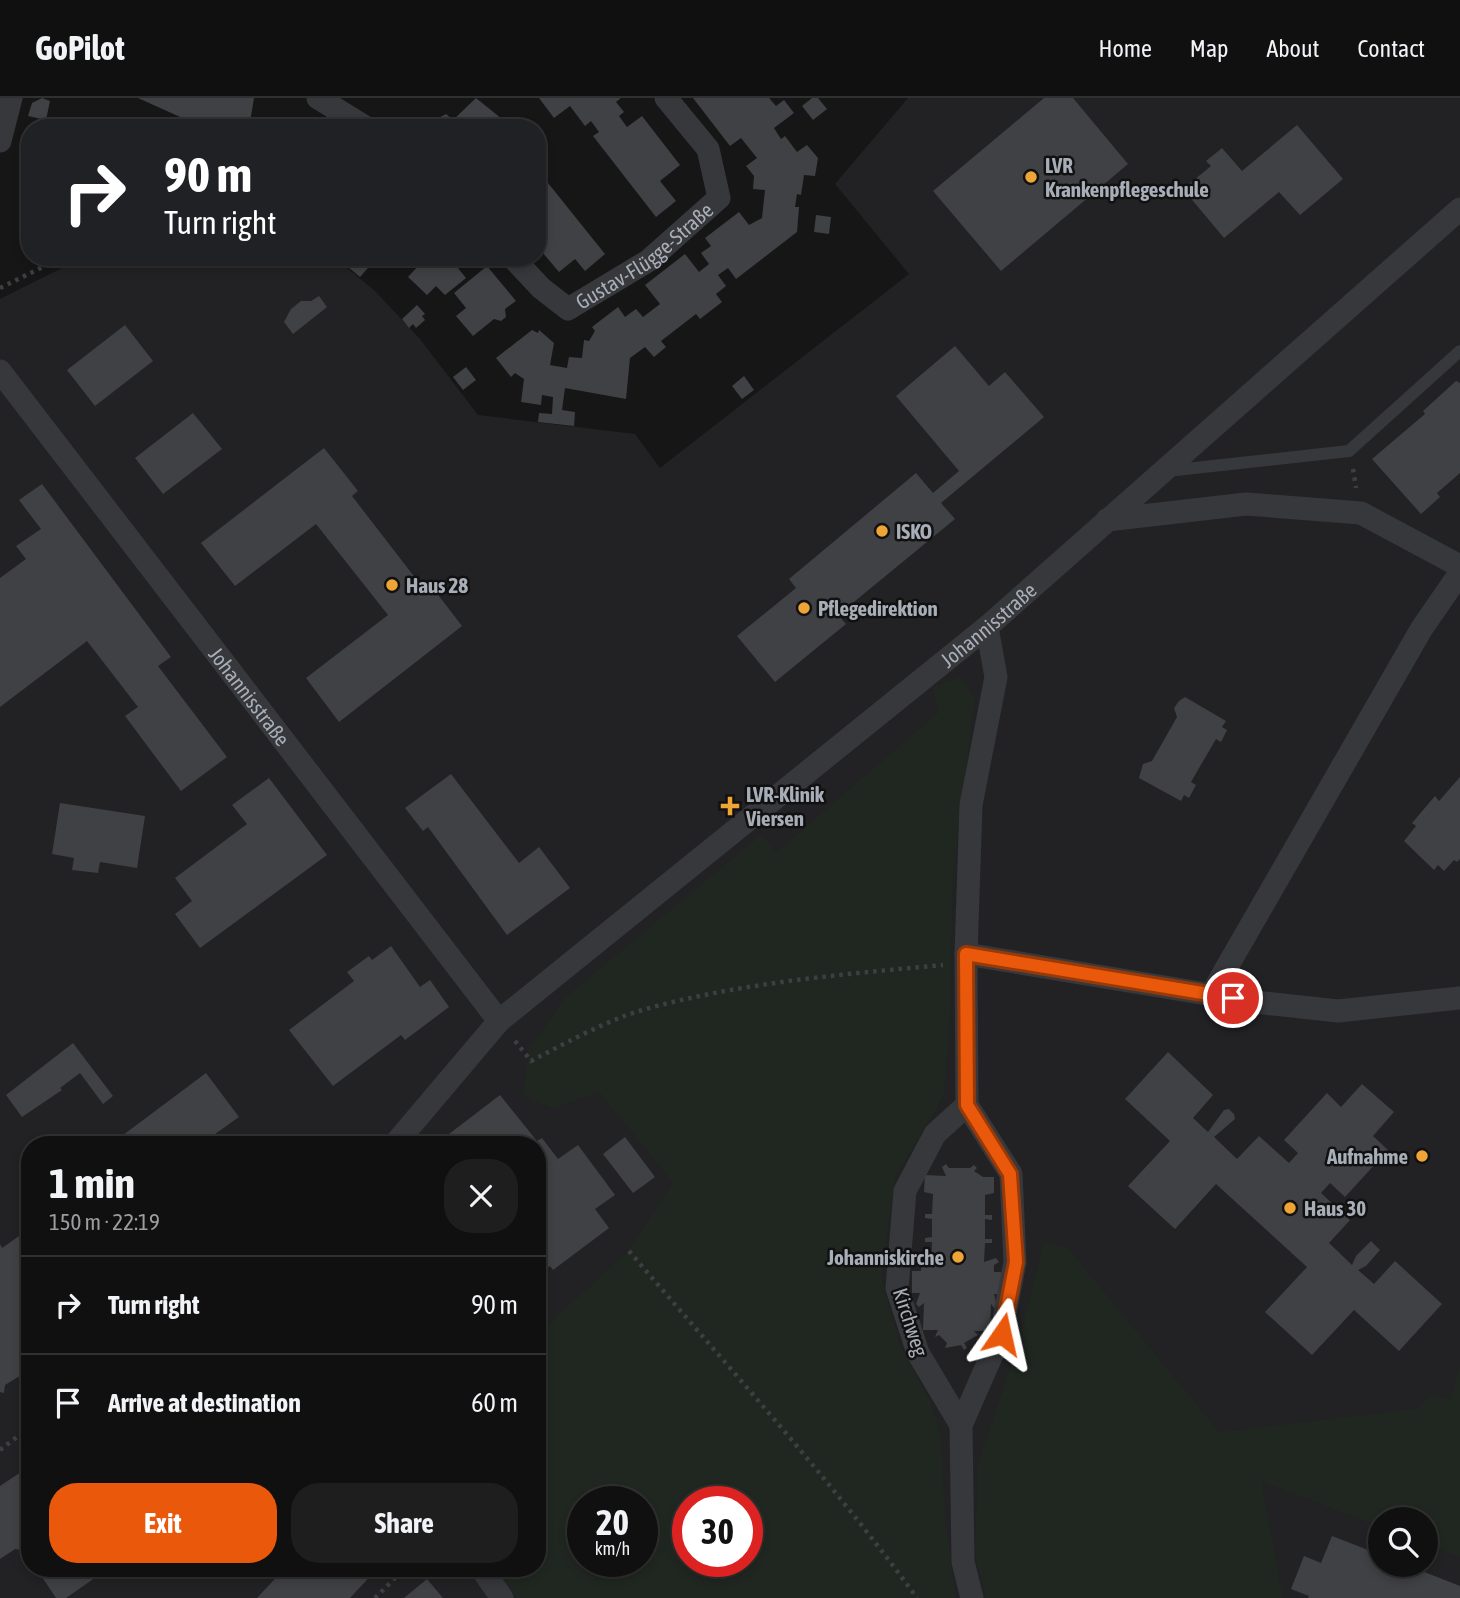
<!DOCTYPE html>
<meta charset="utf-8">
<style>
:root{--surface:#101011;--page:#1e1e1f;--text:#f1f3f6;--muted:#9c9d9f;--line:#303031;--accent:#ea580c}
body{margin:0;font-family:"Asap Condensed",sans-serif;background:var(--page);color:var(--text);height:100vh;display:flex;flex-direction:column;font-size:26px;white-space:nowrap}
*{box-sizing:border-box;margin:0}
p{font-size:23px;color:var(--muted)}
.icon{flex:none;width:38px;height:38px;fill:none;stroke:currentColor;stroke-width:2;stroke-linecap:round;stroke-linejoin:round}
.map{position:relative;flex:1;overflow:hidden}
.sheet{position:absolute;left:21px;top:1038px;width:525px;height:441px;display:flex;flex-direction:column;background:var(--surface);border-radius:28px;box-shadow:0 4px 10px #0003,0 0 0 2px var(--line)}
.sheet>*{flex:none}
.top-card{position:absolute;left:21px;top:21px;width:525px;height:147px;border-radius:28px;box-shadow:0 4px 10px #0003,0 0 0 2px var(--line);background:#202124;color:#fff;overflow:hidden}
.buttons{position:absolute;left:1368px;top:1409px;display:grid;gap:14px}
.buttons a{display:grid;place-items:center;width:70px;height:70px;border-radius:50%;background:var(--surface);box-shadow:0 4px 10px #0003,0 0 0 2px var(--line);font-size:35px}
.speed{position:absolute;left:567px;top:1388px;display:flex;gap:14px;font-size:35px;font-weight:700;text-align:center}
.speed>*{display:grid;place-content:center;width:91px;height:91px;border-radius:50%;background:var(--surface);box-shadow:0 4px 10px #0003,0 0 0 2px var(--line);line-height:1}
.speed small{font-size:18px;font-weight:400}
.speed .limit{border:10px solid #d22;background:#fff;color:#111}
.pin{position:absolute;display:grid;place-items:center;width:60px;height:60px;color:#fff;margin:-30px;border:4px solid #fff;border-radius:50%;box-shadow:0 2px 7px #0007}
.me{position:absolute;width:77px;margin:-38px;rotate:11deg;stroke-linejoin:round;filter:drop-shadow(0 0 5px #0008)}
.turn{display:flex;align-items:center;gap:24px;height:147px;padding:0 28px;font-size:32px}
.turn .icon{width:91px;height:91px;stroke-width:2.5}
.turn b{display:block;font-size:49px;line-height:60px}
.round{display:grid;place-items:center;flex:none;width:74px;height:74px;border-radius:28px;background:var(--page)}
.headline{display:flex;align-items:center;justify-content:space-between;height:119px;padding:0 28px}
h1{font-size:42px;font-weight:700;line-height:52px}
.button{display:flex;gap:14px;margin-top:auto;padding:14px 28px}
.button a{flex:1;height:80px;border-radius:28px;background:var(--accent);color:#fff;font-size:28px;font-weight:700;line-height:80px;text-align:center}
.button a+a{background:var(--page);color:var(--text)}
ul{padding:0;list-style:none}
li{display:flex;align-items:center;gap:21px;height:98px;padding:0 28px;border-top:2px solid var(--line)}
li div{flex:1}
li b{display:block;font-size:26px}
li em{font-style:normal}
header{display:flex;align-items:center;gap:42px;box-sizing:border-box;height:98px;padding:0 35px;background:var(--surface);border-bottom:2px solid var(--line)}
header strong{font-size:33px}
nav{display:flex;gap:38px;margin-inline-start:auto;font-size:24px}
.map>svg:first-child{display:block}
.built{fill:#222224;fill-rule:evenodd}
.green{fill:#202720;fill-rule:evenodd}
.building{fill:#404144}
.lines{fill:none;stroke-linecap:round;stroke-linejoin:round}
.path{stroke:#3d3f43;stroke-width:4.5;stroke-dasharray:3.5 5;stroke-linecap:butt}
.service{stroke:#37383c;stroke-width:12}
.minor{stroke:#37383c;stroke-width:23}
.route-casing{stroke:#983908;stroke-width:18}
.route{stroke:#ea580c;stroke-width:12}
.poi-dot{fill:#efa436;stroke:#111112;stroke-width:2.5}
.labels{text-anchor:middle;dominant-baseline:central;stroke-width:5;stroke-linejoin:round;paint-order:stroke}
.poi-label{font-size:21px;font-weight:bold;fill:#a8aeb7;stroke:#111112;text-anchor:start}
.street-label{font-size:21px;fill:#a8aeb7;stroke:#111112}
</style>
<header>
<strong>GoPilot</strong>
<nav><a>Home</a><a>Map</a><a>About</a><a>Contact</a></nav>
</header>
<div class="map">
<svg width="1460" height="1500" viewBox="0 0 1460 1500">
<rect width="100%" height="100%" fill="#161617"/>
<path class="built" d="M 908,0 L 1460,0 L 1460,1500 L 0,1500 L 0,201 L 84,159 L 334,159 L 375,193 L 420,241 L 478,317 L 635,336 L 660,370 L 909,176 L 835,86 ZM 30,1046 L 537,1046 L 537,1470 L 30,1470 ZM 583,1404 L 642,1404 L 642,1463 L 583,1463 ZM 688,1404 L 747,1404 L 747,1463 L 688,1463 ZM 1381,1421 L 1426,1421 L 1426,1466 L 1381,1466 Z"/>
<path class="green" d="M 961,579 L 975,602 L 953,777 L 950,915 L 944,997 L 895,1080 L 881,1179 L 900,1248 L 929,1301 L 941,1337 L 945,1422 L 956,1500 L 517,1500 L 496,1470 L 537,1470 L 537,1242 L 555,1220 L 629,1153 L 673,1084 L 599,994 L 553,1011 L 523,997 L 529,951 L 567,898 L 761,737 L 777,754 L 939,614 L 933,588 ZM 583,1404 L 642,1404 L 642,1463 L 583,1463 ZM 688,1404 L 747,1404 L 747,1463 L 688,1463 Z
M 1044,1144 L 1068,1150 L 1219,1334 L 1416,1311 L 1430,1297 L 1450,1302 L 1460,1268 L 1460,1459 L 1426,1446 L 1426,1421 L 1381,1421 L 1381,1429 L 1261,1383 L 1283,1500 L 986,1500 L 975,1458 L 978,1365 L 1019,1243 Z"/>
<path class="building" d="M 42,0 L 50,3 L 46,22 L 28,18 L 32,5 Z
M 138,0 L 254,0 L 249,30 L 217,30 L 189,23 Z
M 476,0 L 513,30 L 419,30 L 446,16 L 453,22 Z
M 539,0 L 621,0 L 616,4 L 624,14 L 619,18 L 627,29 L 642,18 L 680,67 L 660,83 L 676,103 L 656,119 L 593,38 L 599,34 L 591,23 L 585,28 L 570,8 L 554,20 Z
M 693,0 L 769,0 L 776,8 L 784,2 L 794,15 L 774,30 L 781,41 L 785,38 L 797,54 L 807,47 L 818,60 L 815,78 L 804,77 L 801,97 L 797,96 L 795,109 L 799,109 L 797,134 L 736,181 L 728,170 L 718,177 L 726,188 L 716,196 L 722,204 L 700,221 L 696,216 L 661,243 L 666,249 L 654,259 L 645,249 L 630,260 L 626,301 L 565,290 L 562,312 L 575,314 L 574,328 L 538,324 L 539,315 L 552,316 L 553,299 L 542,297 L 541,307 L 521,304 L 524,281 L 515,275 L 511,279 L 496,260 L 532,232 L 538,235 L 539,232 L 554,245 L 550,267 L 567,270 L 569,259 L 582,260 L 584,242 L 589,243 L 595,233 L 592,229 L 618,209 L 625,219 L 636,211 L 643,219 L 660,206 L 645,187 L 685,156 L 699,174 L 709,166 L 701,155 L 711,148 L 705,140 L 739,114 L 749,127 L 762,120 L 765,92 L 753,91 L 754,78 L 746,68 L 757,60 L 741,40 L 730,48 Z
M 812,0 L 818,0 L 827,11 L 813,22 L 802,8 Z
M 1044,0 L 1073,0 L 1128,66 L 1001,173 L 933,93 Z
M 1297,27 L 1343,81 L 1300,117 L 1279,94 L 1224,140 L 1183,91 L 1211,68 L 1206,63 L 1222,50 L 1242,73 Z
M 548,85 L 605,156 L 585,173 L 575,161 L 559,174 L 537,148 L 537,94 Z
M 816,117 L 831,119 L 829,136 L 814,134 Z
M 357,159 L 370,159 L 374,163 L 360,179 L 348,169 Z
M 413,159 L 449,159 L 466,180 L 445,197 L 436,188 L 427,197 L 408,179 L 420,166 Z
M 487,168 L 516,203 L 505,211 L 506,219 L 501,223 L 494,221 L 473,238 L 456,218 L 466,210 L 454,195 Z
M 319,198 L 327,209 L 293,236 L 284,224 L 291,211 L 301,203 L 311,203 Z
M 417,207 L 425,216 L 422,218 L 425,222 L 416,230 L 413,226 L 409,230 L 402,221 Z
M 125,227 L 153,263 L 95,308 L 67,272 Z
M 955,248 L 989,288 L 1005,274 L 1044,319 L 941,405 L 955,421 L 838,517 L 846,526 L 775,584 L 737,538 L 796,490 L 789,481 L 916,375 L 933,395 L 959,373 L 896,298 Z
M 466,269 L 476,282 L 463,292 L 453,279 Z
M 744,278 L 754,292 L 742,301 L 732,288 Z
M 1456,283 L 1460,285 L 1460,375 L 1437,395 L 1440,399 L 1421,416 L 1372,361 L 1425,316 L 1423,313 Z
M 193,315 L 222,351 L 163,396 L 135,360 Z
M 324,350 L 358,393 L 352,398 L 423,490 L 429,485 L 462,528 L 339,624 L 306,580 L 388,517 L 316,426 L 235,488 L 201,445 Z
M 42,386 L 171,559 L 158,568 L 227,659 L 181,693 L 125,618 L 138,609 L 87,543 L 0,609 L 0,480 L 26,461 L 16,448 L 41,431 L 19,402 Z
M 1185,599 L 1226,623 L 1222,629 L 1227,632 L 1221,644 L 1216,641 L 1191,684 L 1196,687 L 1189,700 L 1184,697 L 1181,703 L 1139,680 L 1143,666 L 1152,663 L 1177,619 L 1174,610 L 1179,603 Z
M 451,676 L 519,765 L 539,749 L 570,790 L 507,837 L 428,729 L 423,733 L 405,710 Z
M 1460,679 L 1460,761 L 1457,764 L 1454,762 L 1444,773 L 1438,767 L 1434,772 L 1404,743 L 1416,728 L 1412,725 L 1435,698 L 1439,703 Z
M 269,680 L 327,757 L 200,850 L 175,816 L 192,803 L 175,780 L 247,726 L 232,707 Z
M 60,705 L 145,718 L 137,770 L 100,764 L 98,775 L 72,772 L 74,760 L 52,756 Z
M 391,848 L 420,889 L 430,882 L 449,909 L 405,942 L 401,937 L 333,988 L 289,932 L 354,883 L 347,874 L 369,858 L 372,862 Z
M 73,945 L 113,998 L 103,1006 L 80,975 L 60,990 L 62,992 L 22,1019 L 6,997 Z
M 1168,954 L 1213,997 L 1193,1020 L 1208,1034 L 1224,1012 L 1229,1011 L 1234,1016 L 1235,1021 L 1214,1039 L 1237,1061 L 1259,1038 L 1289,1065 L 1298,1055 L 1284,1042 L 1327,995 L 1341,1009 L 1362,986 L 1394,1014 L 1373,1038 L 1388,1052 L 1345,1099 L 1330,1085 L 1321,1095 L 1350,1122 L 1329,1145 L 1352,1167 L 1356,1158 L 1371,1143 L 1380,1152 L 1366,1168 L 1358,1172 L 1374,1186 L 1395,1163 L 1442,1206 L 1399,1253 L 1354,1212 L 1312,1257 L 1265,1214 L 1307,1169 L 1216,1086 L 1175,1131 L 1128,1088 L 1170,1043 L 1125,1001 Z
M 206,975 L 239,1019 L 201,1046 L 111,1046 Z
M 500,997 L 537,1043 L 542,1040 L 558,1061 L 578,1047 L 615,1097 L 595,1111 L 609,1130 L 553,1172 L 550,1168 L 537,1177 L 537,1046 L 436,1046 Z
M 625,1039 L 655,1079 L 633,1095 L 603,1056 Z
M 946,1066 L 949,1070 L 970,1070 L 974,1067 L 977,1070 L 974,1073 L 983,1079 L 994,1079 L 994,1095 L 985,1097 L 985,1117 L 992,1117 L 992,1122 L 985,1121 L 985,1141 L 992,1141 L 992,1145 L 985,1145 L 984,1164 L 996,1160 L 999,1164 L 994,1167 L 994,1174 L 1001,1174 L 1001,1196 L 994,1196 L 997,1208 L 994,1210 L 991,1206 L 990,1233 L 974,1233 L 978,1237 L 964,1245 L 967,1250 L 964,1252 L 961,1247 L 945,1250 L 947,1245 L 939,1237 L 935,1239 L 938,1232 L 923,1232 L 924,1205 L 919,1209 L 916,1206 L 920,1195 L 912,1195 L 912,1173 L 921,1173 L 921,1167 L 916,1163 L 920,1158 L 924,1163 L 931,1163 L 932,1144 L 925,1144 L 925,1140 L 932,1139 L 932,1121 L 925,1120 L 925,1116 L 932,1116 L 933,1096 L 924,1094 L 925,1077 L 946,1078 L 942,1069 Z
M 22,1136 L 30,1147 L 30,1271 L 25,1281 L 18,1279 L 5,1287 L 4,1295 L 0,1294 L 0,1146 L 2,1150 Z
M 30,1368 L 30,1461 L 25,1453 L 15,1451 L 0,1461 L 0,1388 Z
M 1332,1438 L 1381,1457 L 1381,1466 L 1404,1466 L 1460,1488 L 1460,1500 L 1308,1500 L 1309,1498 L 1291,1491 L 1304,1458 L 1321,1465 Z
M 36,1470 L 99,1470 L 102,1475 L 66,1500 L 56,1500 Z
M 285,1470 L 378,1470 L 350,1500 L 257,1500 Z
M 427,1481 L 443,1500 L 404,1500 Z"/>
<g class="lines">
<path class="path" d="M 0,190 L 63,159
M 1353,371 L 1356,390
M 515,943 L 531,963 C 570,943 610,920 653,909 C 747,884 846,876 943,867
M 629,1153 C 727,1268 828,1378 917,1500
M 0,1352 L 30,1329
M 375,1500 L 405,1470"/>
<path class="service" d="M 1167,373 L 1349,353 L 1460,253"/>
<g class="minor">
<path d="M 318,0 L 367,30"/>
<path d="M 0,43 L 11,0"/>
<path id="s1" d="M 512,159 L 541,190 L 568,211 L 648,163 L 719,100 L 708,51 L 666,0"/>
<path id="s2" d="M 0,273 L 499,923 L 987,529 L 1460,111"/>
<path d="M 1107,422 L 1246,406 L 1361,415 L 1460,468"/>
<path d="M 966,856 L 1255,904 L 1338,913 L 1460,900"/>
<path d="M 1212,895 L 1422,530 L 1460,475"/>
<path d="M 395,1046 L 499,923"/>
<path d="M 961,1327 L 918,1255 L 897,1190 L 905,1093 L 935,1036 L 967,1007"/>
<path d="M 481,1470 L 502,1500"/>
<path d="M 972,1500 L 963,1464 L 961,1327 L 1001,1236 L 1015,1164 L 1011,1076 L 967,1007 L 966,856 L 971,707 L 996,579 L 987,529"/>
</g>
</g>
<g class="lines">
<g class="route-casing">
<path id="route" d="M 1002,1236 L 1016,1164 L 1010,1076 L 967,1007 L 966,856 L 1233,900"/>
</g>
<use href="#route" class="route"/>
</g>
<g class="poi-dot">
<circle cx="1031" cy="79" r="7"/>
<circle cx="882" cy="433" r="7"/>
<circle cx="392" cy="487" r="7"/>
<circle cx="804" cy="510" r="7"/>
<path d="M726.5 697.5h7v7h7v7h-7v7h-7v-7h-7v-7h7z"/>
<circle cx="1422" cy="1058" r="7"/>
<circle cx="1290" cy="1110" r="7"/>
<circle cx="958" cy="1159" r="7"/>
</g>
<g class="labels">
<g class="poi-label">
<text x="1045" y="67">LVR<tspan x="1045" dy="24">Krankenpflegeschule</tspan></text>
<text x="896" y="433">ISKO</text>
<text x="406" y="487">Haus 28</text>
<text x="818" y="510">Pflegedirektion</text>
<text x="746" y="696">LVR-Klinik<tspan x="746" dy="24">Viersen</tspan></text>
<text x="1408" y="1058" text-anchor="end">Aufnahme</text>
<text x="1304" y="1110">Haus 30</text>
<text x="944" y="1159" text-anchor="end">Johanniskirche</text>
</g>
<g class="street-label">
<text stroke="none"><textPath href="#s1" startOffset="170">Gustav-Flügge-Straße</textPath></text>
<text stroke="none"><textPath href="#s2" startOffset="1449">Johannisstraße</textPath></text>
<text stroke="none"><textPath href="#s2" startOffset="410">Johannisstraße</textPath></text>
<text transform="translate(911 1224) rotate(72)">Kirchweg</text>
</g>
</g>
</svg>
<div class="buttons">
<a><svg class="icon" aria-label="search" viewBox="0 0 24 24"><circle cx="10" cy="10" r="6"/><path d="M15 15l6 6"/></svg></a>
</div>
<div class="speed"><div>20<small>km/h</small></div><div class="limit">30</div></div>
<div class="pin" style="left:1233px;top:900px;background:#d93025"><svg class="icon" aria-label="arrive" viewBox="0 0 24 24"><path d="M6 21V4h12l-3 4 3 4H6"/></svg></div>
<svg class="me" style="left:1002px;top:1236px" viewBox="-20 -20 40 40"><path d="M0-17L14 15 0 8-14 15z" fill="#ea580c" stroke="#fff" stroke-width="4"/></svg>
<div class="top-card">
<div class="turn"><svg class="icon" aria-label="right" viewBox="0 0 24 24"><path d="M7 20v-9h11M14 6l5 5-5 5"/></svg><div><b>90 m</b>Turn right</div></div>
</div>
<section class="sheet">
<div class="headline"><div><h1>1 min</h1><p>150 m · 22:19</p></div><a class="round"><svg class="icon" aria-label="close" viewBox="0 0 24 24"><path d="M6 6l12 12M18 6L6 18"/></svg></a></div>
<ul>
<li><svg class="icon" aria-label="right" viewBox="0 0 24 24"><path d="M7 20v-9h11M14 6l5 5-5 5"/></svg><div><b>Turn right</b></div><em>90 m</em></li>
<li><svg class="icon" aria-label="arrive" viewBox="0 0 24 24"><path d="M6 21V4h12l-3 4 3 4H6"/></svg><div><b>Arrive at destination</b></div><em>60 m</em></li>
</ul>
<div class="button"><a>Exit</a><a>Share</a></div>
</section>
</div>
